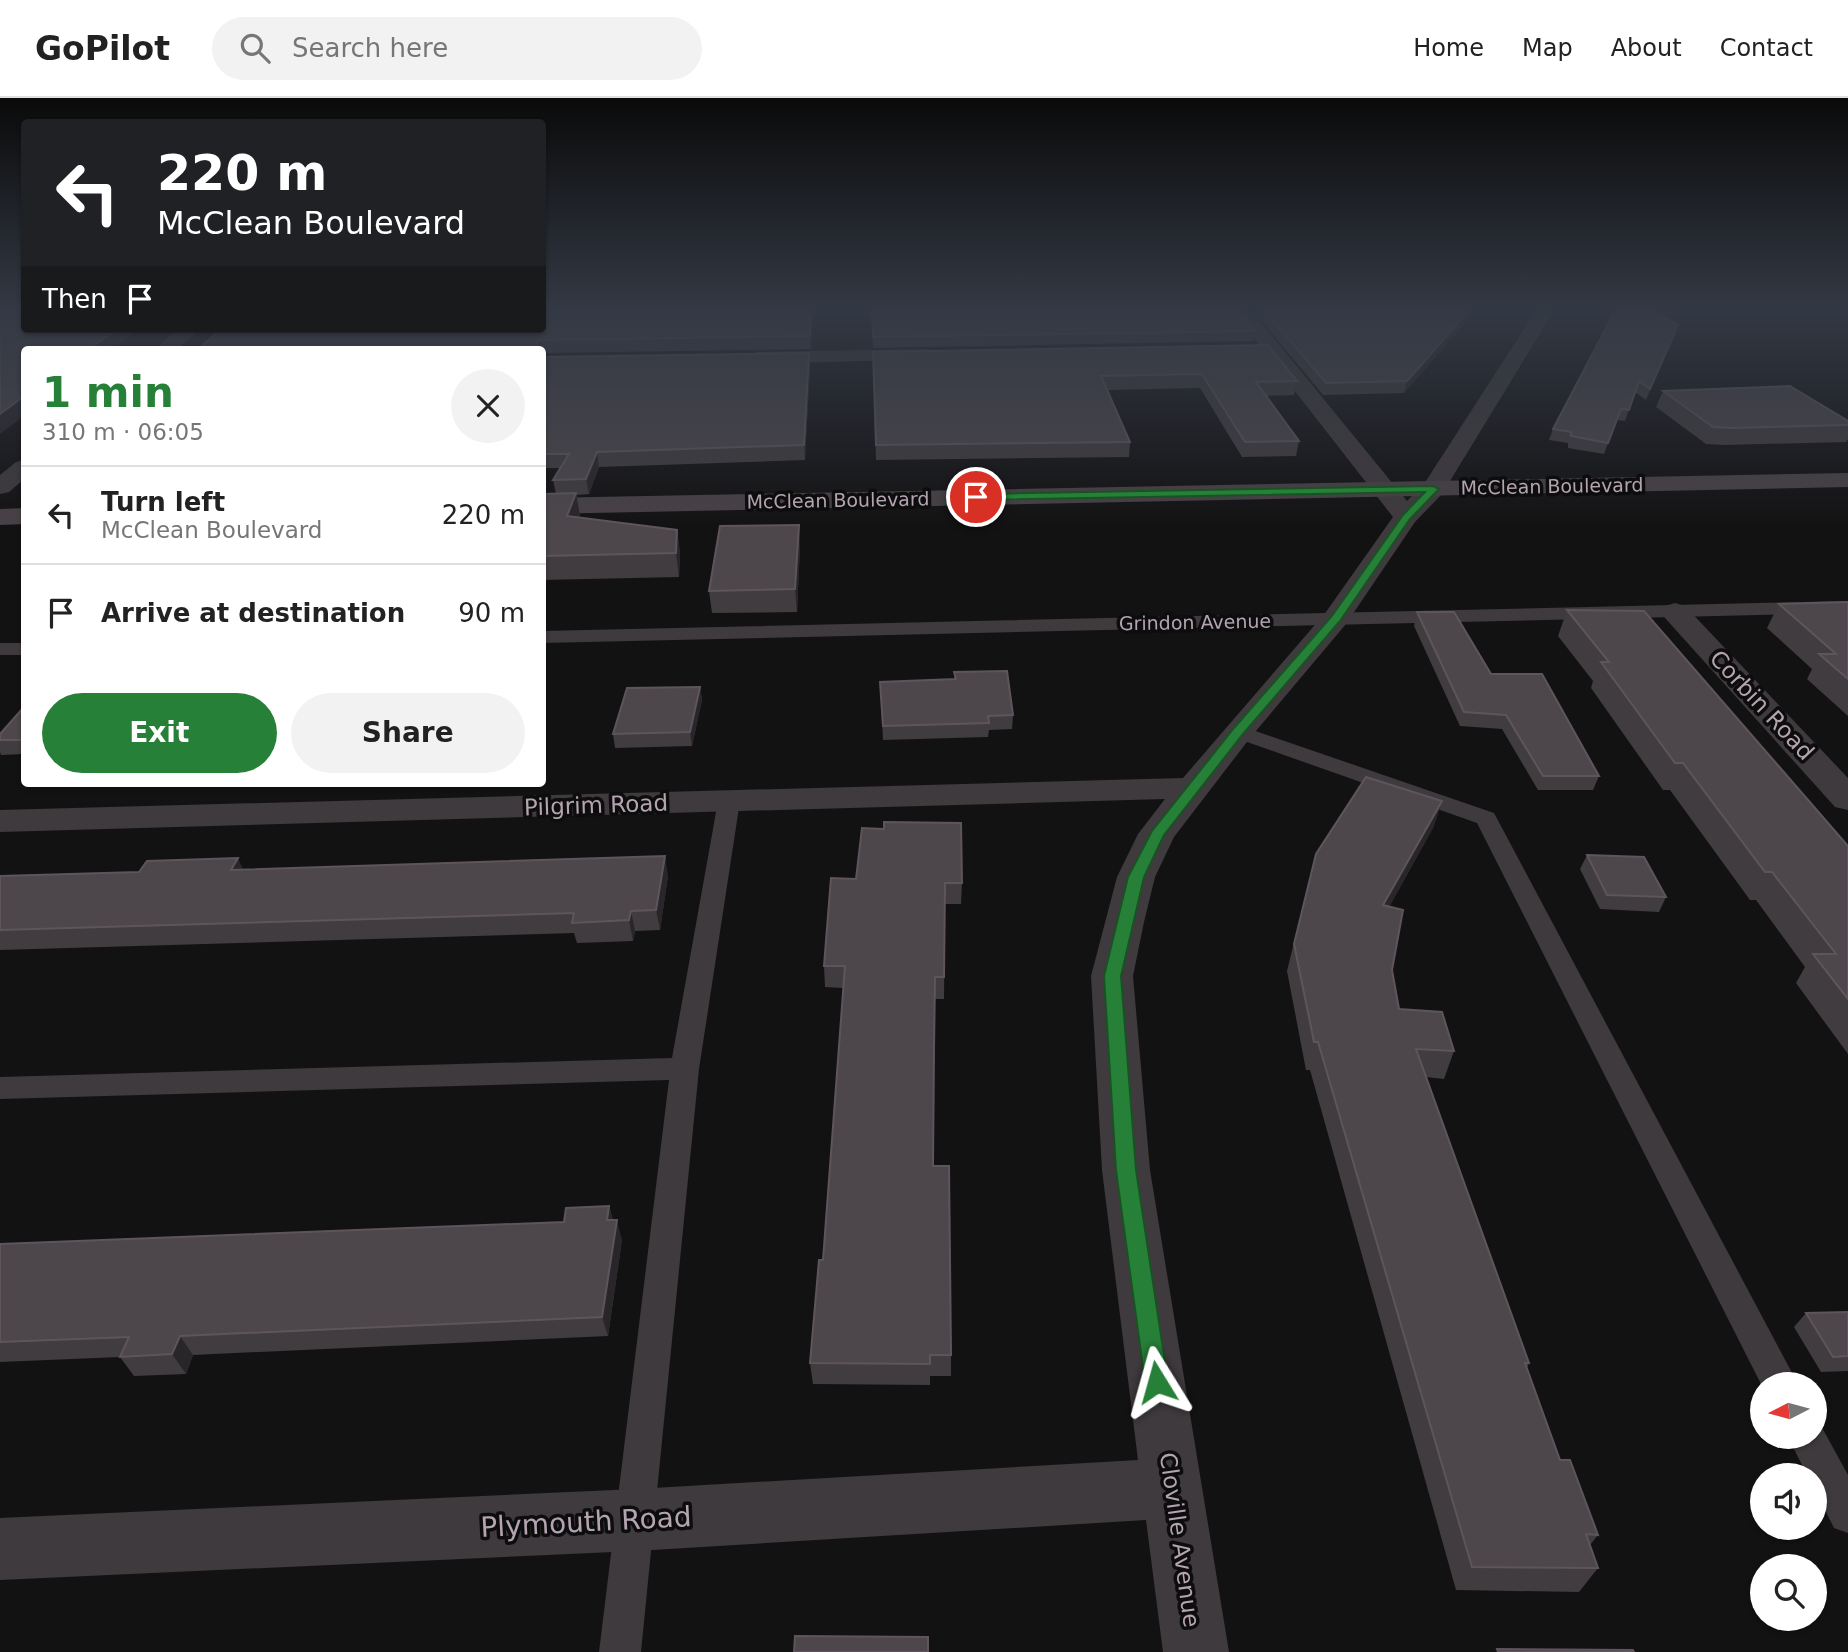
<!DOCTYPE html>
<meta charset="utf-8">
<style>
:root{--surface:#fff;--page:#f2f2f2;--text:#222;--muted:#767676;--line:#e0e0e0;--accent:#268038}
body{margin:0;font-family:"DejaVu Sans",sans-serif;background:var(--page);color:var(--text);height:100vh;display:flex;flex-direction:column;font-size:26px;white-space:nowrap}
*{box-sizing:border-box;margin:0}
p{font-size:23px;color:var(--muted)}
.icon{flex:none;width:38px;height:38px;fill:none;stroke:currentColor;stroke-width:2;stroke-linecap:round;stroke-linejoin:round}
.map{position:relative;flex:1;overflow:hidden}
.details{position:absolute;left:21px;top:248px;width:525px;height:441px;display:flex;flex-direction:column;background:var(--surface);border-radius:7px;box-shadow:0 2px 5px #0004}
.details>*{flex:none}
.hud{position:absolute;left:21px;top:21px;width:525px;height:214px;border-radius:7px;box-shadow:0 2px 5px #0004;background:#202124;color:#fff;overflow:hidden}
.needle{width:46px;rotate:264deg}
.controls{position:absolute;left:1750px;top:1274px;display:grid;gap:14px}
.controls a{display:grid;place-items:center;width:77px;height:77px;border-radius:50%;background:var(--surface);box-shadow:0 2px 5px #0004;font-size:35px}
.pin{position:absolute;display:grid;place-items:center;width:60px;height:60px;color:#fff;margin:-30px;border:4px solid #fff;border-radius:50%;box-shadow:0 2px 7px #0007}
.me{position:absolute;width:77px;margin:-38px;rotate:352deg;stroke-linejoin:round;filter:drop-shadow(0 0 5px #0008)}
.turn{display:flex;align-items:center;gap:24px;height:147px;padding:0 21px;font-size:32px}
.turn .icon{width:91px;height:91px;stroke-width:2.5}
.turn b{display:block;font-size:49px;line-height:60px}
.then{display:flex;align-items:center;height:66px;padding:0 21px;background:#0003;gap:14px;font-size:26px}
.round{display:grid;place-items:center;flex:none;width:74px;height:74px;border-radius:37px;background:var(--page)}
.headline{display:flex;align-items:center;justify-content:space-between;height:119px;padding:0 21px}
h1{font-size:42px;font-weight:600;line-height:52px;color:var(--accent)}
.cta{display:flex;gap:14px;margin-top:auto;padding:14px 21px}
.cta a{flex:1;height:80px;border-radius:42px;background:var(--accent);color:#fff;font-size:28px;font-weight:600;line-height:80px;text-align:center}
.cta a+a{background:var(--page);color:var(--text)}
ul{padding:0;list-style:none}
li{display:flex;align-items:center;gap:21px;height:98px;padding:0 21px;border-top:2px solid var(--line)}
li div{flex:1}
li b{display:block;font-size:26px}
li em{font-style:normal}
header{display:flex;align-items:center;gap:42px;box-sizing:border-box;height:98px;padding:0 35px;background:var(--surface);border-bottom:2px solid var(--line)}
header strong{font-size:33px}
nav{display:flex;gap:38px;margin-inline-start:auto;font-size:24px}
.search{width:490px;height:63px;background:var(--page);display:flex;align-items:center;gap:18px;box-sizing:border-box;padding:0 24px;border-radius:38px;color:var(--muted);font-size:26px}
.map>svg:first-child{display:block}
.lines{fill:none;stroke-linecap:round;stroke-linejoin:round}
.lane{fill:#3f3a3d;fill-rule:evenodd}
.street{fill:#3f3a3d;fill-rule:evenodd}
.secondary{fill:#484146;fill-rule:evenodd}
.wall{fill:#413c3f}
.shaded-wall{fill:#292629}
.building{fill:#4d474c;stroke:#5d555b;stroke-width:2}
.route{fill:#268038;stroke:#195324;stroke-width:2}
.labels{text-anchor:middle;dominant-baseline:central;stroke-width:7;stroke-linejoin:round;paint-order:stroke}
.far-street-label{font-size:19px;fill:#b4a3b0;stroke:#0e0d0e}
.street-label{font-size:23px;fill:#b4a3b0;stroke:#0e0d0e}
.near-street-label{font-size:28px;fill:#b4a3b0;stroke:#0e0d0e}
</style>
<header>
<strong>GoPilot</strong>
<div class="search"><svg class="icon" aria-label="search" viewBox="0 0 24 24"><circle cx="10" cy="10" r="6"/><path d="M15 15l6 6"/></svg>Search here</div>
<nav><a>Home</a><a>Map</a><a>About</a><a>Contact</a></nav>
</header>
<div class="map">
<svg width="1848" height="1554" viewBox="0 0 1848 1554">
<rect width="100%" height="100%" fill="#131213"/>
<g class="lines">
<path class="lane" d="M 1848,503 L 1848,515 L 542,545 L 542,533 Z
M 0,545 L 24,545 L 24,557 L 0,557 Z
M 1238,627 L 1494,715 L 1798,1286 L 1762,1288 L 1477,725 L 1230,638 L 1227,633 L 1230,628 Z
M 729,696 L 740,703 L 699,971 L 641,1554 L 599,1554 L 669,982 L 0,1001 L 0,979 L 672,960 L 718,703 Z
M 1815,1324 L 1820,1326 L 1848,1377 L 1848,1435 L 1834,1430 L 1815,1392 L 1815,1377 L 1807,1377 L 1788,1339 L 1815,1339 Z"/>
<path class="street" d="M 1231,211 L 1250,211 L 1407,403 L 1424,386 L 1537,211 L 1555,211 L 1442,396 L 1415,424 L 1346,526 L 1250,640 L 1174,739 L 1155,779 L 1144,824 L 1133,878 L 1150,1072 L 1229,1554 L 1163,1554 L 1146,1422 L 636,1453 L 0,1482 L 0,1420 L 636,1391 L 1138,1362 L 1102,1072 L 1091,878 L 1117,779 L 1138,736 L 1165,701 L 0,734 L 0,712 L 1183,680 L 1326,514 L 1393,419 Z
M 178,231 L 200,231 L 176,252 L 154,252 Z
M 927,251 L 934,253 L 937,257 L 934,261 L 756,266 L 746,260 L 756,254 Z
M 24,362 L 24,381 L 9,394 L 0,396 L 0,377 L 16,364 Z
M 1675,505 L 1685,508 L 1848,680 L 1848,712 L 1835,709 L 1665,520 L 1660,514 L 1665,508 Z"/>
<path class="secondary" d="M 1848,375 L 1848,389 L 542,416 L 542,400 Z
M 24,410 L 24,426 L 0,427 L 0,411 Z"/>
</g>
<path class="wall" d="M 542,211 L 813,211 L 811,251 L 542,255 L 542,252 L 197,252 Z
M 872,211 L 1254,233 L 1253,243 L 873,250 Z
M 1252,211 L 1457,211 L 1457,212 L 1466,224 L 1404,295 L 1323,297 Z
M 1675,237 L 1646,302 L 1635,294 L 1625,323 L 1617,322 L 1604,356 L 1568,350 L 1568,345 L 1549,342 L 1553,331 Z
M 1268,247 L 1297,283 L 1294,297 L 1266,298 L 1299,343 L 1296,358 L 1242,359 L 1200,290 L 1107,292 L 1130,344 L 1129,359 L 876,362 L 873,254 Z
M 542,259 L 810,268 L 805,362 L 599,369 L 589,396 L 577,397 L 580,418 L 580,420 L 677,432 L 680,455 L 679,479 L 542,482 L 542,396 L 556,396 L 553,382 L 560,370 L 542,370 Z
M 1663,293 L 1848,323 L 1848,341 L 1846,344 L 1724,347 L 1706,346 L 1656,309 Z
M 800,448 L 797,514 L 712,515 L 709,493 Z
M 1848,504 L 1848,618 L 1807,581 L 1812,571 L 1767,530 L 1779,506 Z
M 1567,512 L 1848,748 L 1848,956 L 1796,885 L 1805,869 L 1756,802 L 1750,802 L 1670,692 L 1663,692 L 1591,590 L 1593,583 L 1558,538 Z
M 1417,514 L 1491,576 L 1599,678 L 1593,692 L 1538,692 L 1502,631 L 1460,628 L 1414,528 Z
M 954,574 L 1013,617 L 1012,631 L 989,632 L 988,639 L 883,642 L 880,584 L 954,581 Z
M 700,589 L 702,602 L 692,648 L 615,650 L 613,636 Z
M 24,609 L 24,656 L 1,657 L 0,654 L 0,642 Z
M 1442,703 L 1433,730 L 1389,809 L 1392,872 L 1399,911 L 1454,953 L 1444,981 L 1426,979 L 1529,1265 L 1527,1270 L 1560,1362 L 1598,1437 L 1590,1447 L 1598,1470 L 1579,1494 L 1456,1492 L 1310,972 L 1306,972 L 1287,873 L 1316,756 Z
M 1587,757 L 1666,799 L 1659,814 L 1600,811 L 1580,771 Z
M 243,771 L 668,778 L 660,832 L 635,833 L 633,843 L 577,845 L 574,835 L 0,852 L 0,778 Z
M 856,781 L 962,785 L 961,806 L 945,806 L 944,901 L 935,901 L 933,1068 L 951,1257 L 951,1278 L 930,1278 L 930,1287 L 813,1286 L 810,1265 L 823,1162 L 843,890 L 825,889 L 824,868 Z
M 609,1108 L 613,1122 L 622,1142 L 608,1238 L 193,1257 L 186,1276 L 134,1278 L 120,1259 L 0,1264 L 0,1146 L 564,1124 Z
M 1848,1214 L 1848,1273 L 1821,1274 L 1794,1229 L 1806,1215 Z"/>
<path class="shaded-wall" d="M 811,211 L 813,211 L 811,251 L 810,238 Z
M 1468,214 L 1466,224 L 1404,295 L 1407,283 Z
M 1678,227 L 1675,237 L 1646,302 L 1650,291 Z
M 117,231 L 139,231 L 112,252 L 88,252 Z
M 540,242 L 541,252 L 538,252 L 537,245 Z
M 809,255 L 810,268 L 805,362 L 804,347 Z
M 24,298 L 24,318 L 0,336 L 0,316 Z
M 597,354 L 599,369 L 589,396 L 586,381 Z
M 576,395 L 580,418 L 571,441 L 567,418 Z
M 799,427 L 800,448 L 797,514 L 795,491 Z
M 677,432 L 680,455 L 679,479 L 676,455 Z
M 700,589 L 702,602 L 692,648 L 690,634 Z
M 1442,703 L 1433,730 L 1375,834 L 1383,807 Z
M 665,758 L 668,778 L 660,832 L 656,812 Z
M 238,760 L 247,780 L 231,772 Z
M 631,813 L 635,833 L 633,843 L 629,822 Z
M 609,1108 L 614,1128 L 607,1122 Z
M 617,1122 L 622,1142 L 608,1238 L 602,1219 Z
M 180,1238 L 193,1257 L 186,1276 L 172,1256 Z"/>
<path class="building" d="M 0,211 L 24,211 L 24,231 L 117,231 L 88,252 L 24,252 L 24,298 L 0,316 Z
M 542,211 L 811,211 L 810,238 L 540,242 L 537,245 L 538,252 L 197,252 L 221,231 L 542,231 Z
M 872,211 L 1238,211 L 1254,233 L 873,239 Z
M 1263,211 L 1452,211 L 1468,214 L 1407,283 L 1326,285 Z
M 1616,211 L 1652,211 L 1678,227 L 1650,291 L 1639,283 L 1629,312 L 1621,311 L 1608,345 L 1571,338 L 1571,334 L 1553,331 Z
M 1268,247 L 1297,283 L 1256,284 L 1299,343 L 1245,344 L 1202,276 L 1101,278 L 1130,344 L 876,347 L 873,254 Z
M 809,255 L 804,347 L 597,354 L 586,381 L 553,382 L 569,356 L 542,356 L 542,259 Z
M 1790,288 L 1848,323 L 1848,327 L 1731,330 L 1713,329 L 1663,293 Z
M 576,395 L 567,418 L 677,432 L 676,455 L 542,458 L 542,396 Z
M 799,427 L 795,491 L 709,493 L 720,428 Z
M 1848,504 L 1848,581 L 1819,556 L 1836,556 L 1779,506 Z
M 1567,512 L 1644,513 L 1848,748 L 1848,901 L 1813,856 L 1836,856 L 1772,774 L 1765,774 L 1683,665 L 1675,665 L 1601,564 L 1609,564 Z
M 1417,514 L 1454,514 L 1491,576 L 1542,576 L 1599,678 L 1543,678 L 1506,617 L 1464,614 Z
M 1007,573 L 1013,617 L 988,618 L 989,625 L 883,628 L 880,584 L 956,581 L 954,574 Z
M 700,589 L 690,634 L 613,636 L 627,590 Z
M 24,609 L 24,642 L 0,642 L 0,636 Z
M 1366,679 L 1442,703 L 1383,807 L 1403,812 L 1392,872 L 1399,911 L 1442,914 L 1454,953 L 1416,951 L 1529,1265 L 1525,1265 L 1560,1362 L 1570,1362 L 1598,1437 L 1586,1436 L 1598,1470 L 1472,1469 L 1318,944 L 1314,944 L 1294,846 L 1316,756 Z
M 884,724 L 961,725 L 962,785 L 945,785 L 944,879 L 935,879 L 934,950 L 933,1068 L 949,1068 L 951,1257 L 930,1257 L 930,1266 L 810,1265 L 819,1162 L 823,1162 L 845,868 L 824,868 L 831,780 L 856,781 L 862,730 L 884,731 Z
M 1587,757 L 1644,759 L 1666,799 L 1607,797 Z
M 665,758 L 656,812 L 631,813 L 629,822 L 572,825 L 574,815 L 0,832 L 0,778 L 139,774 L 147,763 L 238,760 L 231,772 Z
M 609,1108 L 607,1122 L 617,1122 L 602,1219 L 180,1238 L 172,1256 L 120,1259 L 129,1239 L 0,1244 L 0,1146 L 564,1124 L 566,1110 Z
M 1848,1214 L 1848,1258 L 1833,1259 L 1806,1215 Z
M 795,1538 L 928,1539 L 928,1554 L 794,1554 Z
M 1497,1551 L 1633,1552 L 1634,1554 L 1498,1554 Z"/>
<linearGradient id="sky" x2="0" y2="1"><stop stop-color="#0a0a0a"/><stop offset="0.49" stop-color="#333944"/><stop offset="1" stop-color="#333944" stop-opacity="0"/></linearGradient>
<rect width="1848" height="429" fill="url(#sky)"/>
<path class="route" d="M 1433,388 L 1439,391 L 1410,421 L 1340,523 L 1243,636 L 1164,737 L 1144,779 L 1121,878 L 1136,1072 L 1168,1284 L 1165,1292 L 1157,1295 L 1148,1292 L 1145,1284 L 1116,1072 L 1104,878 L 1128,779 L 1152,733 L 1234,630 L 1332,518 L 1403,417 L 1425,394 L 976,402 L 971,399 L 976,396 Z"/>
<g class="labels">
<g class="far-street-label">
<text transform="translate(1552 388) rotate(-1)">McClean Boulevard</text>
<text transform="translate(838 402) rotate(-1)">McClean Boulevard</text>
<text transform="translate(1195 524) rotate(-1)">Grindon Avenue</text>
</g>
<g class="street-label">
<text transform="translate(1762 607) rotate(47)">Corbin Road</text>
<text transform="translate(596 707) rotate(-2)">Pilgrim Road</text>
<text transform="translate(1180 1442) rotate(82)">Cloville Avenue</text>
</g>
<g class="near-street-label">
<text transform="translate(586 1424) rotate(-3)">Plymouth Road</text>
</g>
</g>
</svg>
<div class="controls">
<a><svg class="needle" viewBox="-14 -14 28 28"><path d="M0-13l5 13h-10z" fill="#e53935"/><path d="M0 13l5-13h-10z" fill="#767676"/></svg></a>
<a><svg class="icon" aria-label="sound" viewBox="0 0 24 24"><path d="M4 9h4l5-4v14l-5-4H4zM17 9q2 3 0 6"/></svg></a>
<a><svg class="icon" aria-label="search" viewBox="0 0 24 24"><circle cx="10" cy="10" r="6"/><path d="M15 15l6 6"/></svg></a>
</div>
<div class="pin" style="left:976px;top:399px;background:#d93025"><svg class="icon" aria-label="arrive" viewBox="0 0 24 24"><path d="M6 21V4h12l-3 4 3 4H6"/></svg></div>
<svg class="me" style="left:1157px;top:1284px" viewBox="-20 -20 40 40"><path d="M0-17L14 15 0 8-14 15z" fill="#268038" stroke="#fff" stroke-width="4"/></svg>
<div class="hud">
<div class="turn"><svg class="icon" aria-label="left" viewBox="0 0 24 24"><path d="M17 20v-9H6M10 6l-5 5 5 5"/></svg><div><b>220 m</b>McClean Boulevard</div></div>
<div class="then">Then<svg class="icon" aria-label="arrive" viewBox="0 0 24 24"><path d="M6 21V4h12l-3 4 3 4H6"/></svg></div>
</div>
<section class="details">
<div class="headline"><div><h1>1 min</h1><p>310 m · 06:05</p></div><a class="round"><svg class="icon" aria-label="close" viewBox="0 0 24 24"><path d="M6 6l12 12M18 6L6 18"/></svg></a></div>
<ul>
<li><svg class="icon" aria-label="left" viewBox="0 0 24 24"><path d="M17 20v-9H6M10 6l-5 5 5 5"/></svg><div><b>Turn left</b><p>McClean Boulevard</p></div><em>220 m</em></li>
<li><svg class="icon" aria-label="arrive" viewBox="0 0 24 24"><path d="M6 21V4h12l-3 4 3 4H6"/></svg><div><b>Arrive at destination</b></div><em>90 m</em></li>
</ul>
<div class="cta"><a>Exit</a><a>Share</a></div>
</section>
</div>
